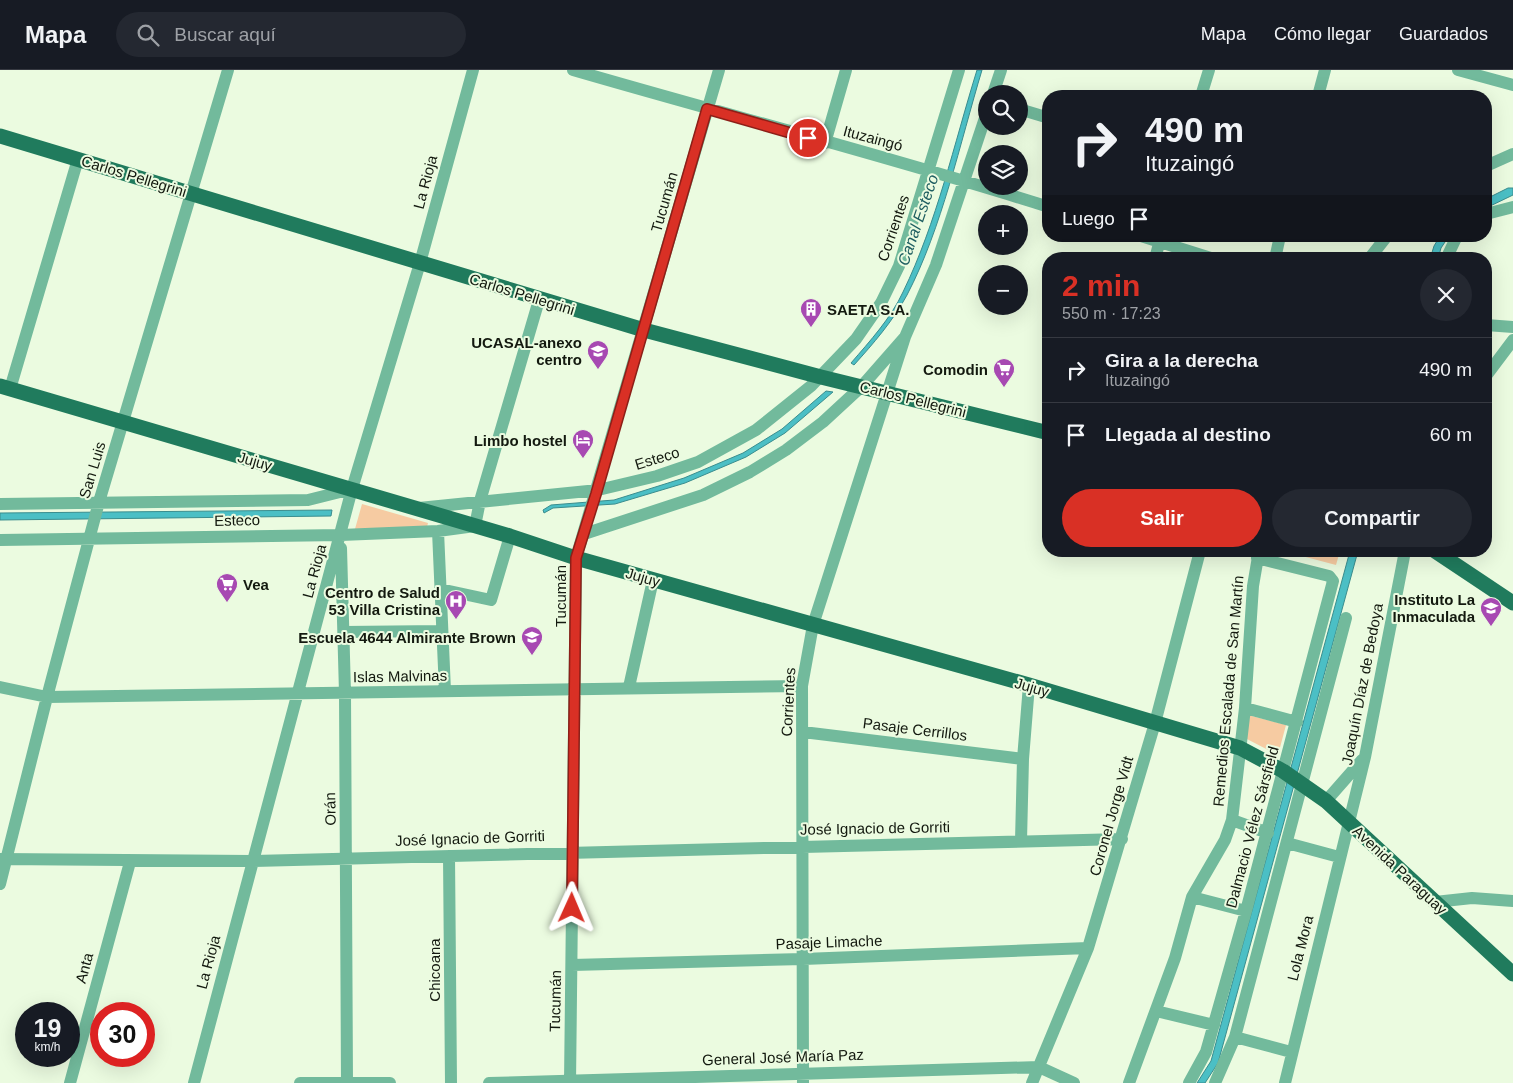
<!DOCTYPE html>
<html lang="es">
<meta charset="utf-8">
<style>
:root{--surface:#171b24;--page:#242831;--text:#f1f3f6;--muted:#9ea1a6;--line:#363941;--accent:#d93025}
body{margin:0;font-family:Helvetica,sans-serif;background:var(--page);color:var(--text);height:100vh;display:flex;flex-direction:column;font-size:19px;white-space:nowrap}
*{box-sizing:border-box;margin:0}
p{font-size:16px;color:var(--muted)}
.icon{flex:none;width:28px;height:28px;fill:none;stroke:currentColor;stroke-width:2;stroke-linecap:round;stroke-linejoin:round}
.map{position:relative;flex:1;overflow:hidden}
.panel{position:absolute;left:1042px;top:182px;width:450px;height:305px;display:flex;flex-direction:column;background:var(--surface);border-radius:20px;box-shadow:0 5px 20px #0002}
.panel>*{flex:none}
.hud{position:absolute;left:1042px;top:20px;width:450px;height:152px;border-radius:20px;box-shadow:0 5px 20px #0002;background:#171b24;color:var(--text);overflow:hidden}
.controls{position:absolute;left:978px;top:15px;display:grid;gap:10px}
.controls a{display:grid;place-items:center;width:50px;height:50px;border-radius:50%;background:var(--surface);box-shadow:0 5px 20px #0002;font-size:25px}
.speed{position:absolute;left:15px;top:932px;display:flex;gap:10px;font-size:25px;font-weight:700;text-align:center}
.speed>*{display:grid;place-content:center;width:65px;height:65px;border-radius:50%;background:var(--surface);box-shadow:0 5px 20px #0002;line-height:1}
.speed small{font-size:12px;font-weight:400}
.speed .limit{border:8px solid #d22;background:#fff;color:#111}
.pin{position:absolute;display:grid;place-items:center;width:42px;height:42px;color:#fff;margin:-21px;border:2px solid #fff;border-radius:50%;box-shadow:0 1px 5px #0007}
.me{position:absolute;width:55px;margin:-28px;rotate:1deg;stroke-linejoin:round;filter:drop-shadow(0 0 4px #0008)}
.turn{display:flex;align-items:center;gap:18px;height:105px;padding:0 20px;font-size:22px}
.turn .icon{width:65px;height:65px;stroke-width:2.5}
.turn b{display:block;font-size:35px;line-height:42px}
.then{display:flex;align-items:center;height:48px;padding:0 20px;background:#0003;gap:10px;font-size:19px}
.round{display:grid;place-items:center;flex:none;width:52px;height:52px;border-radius:26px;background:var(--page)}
.head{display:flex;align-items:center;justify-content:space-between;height:85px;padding:0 20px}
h1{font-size:30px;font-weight:800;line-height:38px;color:var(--accent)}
.cta{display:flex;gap:10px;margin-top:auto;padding:10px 20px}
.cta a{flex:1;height:58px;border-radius:30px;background:var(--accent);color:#fff;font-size:20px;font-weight:800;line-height:58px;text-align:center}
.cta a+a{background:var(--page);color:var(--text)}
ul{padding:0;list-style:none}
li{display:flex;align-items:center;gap:15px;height:65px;padding:0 20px;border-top:1px solid var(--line)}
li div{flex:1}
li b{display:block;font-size:19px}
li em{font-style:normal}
header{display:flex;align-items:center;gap:30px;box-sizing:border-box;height:70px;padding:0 25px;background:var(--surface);border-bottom:1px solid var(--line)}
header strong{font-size:24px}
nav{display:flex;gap:28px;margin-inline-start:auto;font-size:18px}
.search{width:350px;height:45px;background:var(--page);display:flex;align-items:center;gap:12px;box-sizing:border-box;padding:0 18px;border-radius:28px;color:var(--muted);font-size:19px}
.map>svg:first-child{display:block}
.green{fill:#f6cba2}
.water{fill:#4bbfc5;stroke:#3a8d8e}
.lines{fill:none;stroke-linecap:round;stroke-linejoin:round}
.minor{stroke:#72ba9c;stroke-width:12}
.major{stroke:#207b5d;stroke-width:15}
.route-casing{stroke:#8d1f18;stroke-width:12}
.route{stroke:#d93025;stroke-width:9}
.labels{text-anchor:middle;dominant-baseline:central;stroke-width:4;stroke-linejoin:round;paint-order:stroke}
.street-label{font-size:15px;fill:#13190f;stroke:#ebfbe0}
.poi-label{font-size:15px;font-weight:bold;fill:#13190f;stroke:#ebfbe0;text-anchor:end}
.water-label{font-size:16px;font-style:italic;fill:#1d5d60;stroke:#ebfbe0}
</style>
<header>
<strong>Mapa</strong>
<div class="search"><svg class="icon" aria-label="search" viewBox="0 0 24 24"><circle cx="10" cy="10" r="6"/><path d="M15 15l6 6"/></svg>Buscar aquí</div>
<nav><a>Mapa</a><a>Cómo llegar</a><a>Guardados</a></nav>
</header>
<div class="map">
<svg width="1513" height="1013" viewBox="0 0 1513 1013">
<rect width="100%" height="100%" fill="#ebfbe0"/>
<path class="green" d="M 362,434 L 428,453 L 427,457 L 355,459 Z
M 1283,481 L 1340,481 L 1336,495 Z
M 1248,645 L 1286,655 L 1278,685 L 1245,668 Z"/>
<path class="water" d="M 977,0 L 982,0 C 960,73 942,158 907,225 C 893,251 873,274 854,295 L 851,293 C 870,271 891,248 903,222 C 937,152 954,74 977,0 Z
M 1508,118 L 1513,118 L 1513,125 L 1486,138 L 1486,129 Z
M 1440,166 L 1449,166 L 1441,178 L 1438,189 L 1430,189 L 1434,176 Z
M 826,321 L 833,322 L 785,363 L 746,387 L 685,413 L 615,434 L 553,438 L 544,443 L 543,440 L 551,435 L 614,430 L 684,408 L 743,383 L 782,359 Z
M 332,440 L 331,446 L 0,450 L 0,443 Z
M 1350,481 L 1358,481 L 1218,993 L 1205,1013 L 1197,1013 L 1211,991 Z"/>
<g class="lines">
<path class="minor" d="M 573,0 C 731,46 891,87 1049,137
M 1458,0 L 1513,15
M 993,24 L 1001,0
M 1201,26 L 1209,0
M 1318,26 L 1325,0
M 1019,39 L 1049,48
M 825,73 L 846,0
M 1486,96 L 1513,84
M 1486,144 L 1513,137
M 1141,166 L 1214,189
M 1155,189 L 1161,166
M 1275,189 L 1280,166
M 1369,189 L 1387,166
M 1446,189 L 1457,166
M 1486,255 L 1513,257
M 1486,306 L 1513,270
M 10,319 L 78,89
M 0,434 L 308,430 L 352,419
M 419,438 L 598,420 L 657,406 L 698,392 L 756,360 L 811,316 L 856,269 L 881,233 L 899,196 L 959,0
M 438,461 L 445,621
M 584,464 L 703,425 L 750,402 L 786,380 L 823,352 L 862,316 L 905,267 L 936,195 L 986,45
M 0,470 L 341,465 L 438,461 L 475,456 L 480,431 L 539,230
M 341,478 L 345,623 L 347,1013
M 440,519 L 491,530 L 510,466
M 344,562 L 442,561
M 0,617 L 47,627 L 802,616
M 629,617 L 653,510
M 1245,638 L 1297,652
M 803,662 L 1023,689
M 1326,731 L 1362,690
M 1232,750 L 1268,763
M 1021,771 L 1023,689 L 1029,615
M 1287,773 L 1339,787
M 449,786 L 451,1013
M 0,789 L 251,791 L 1122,769
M 0,814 L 47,627 L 99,432 L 228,0
M 1192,827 L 1246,841
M 1435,832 L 1472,828 L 1513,831
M 572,895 L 803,889 L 1088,878
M 1156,941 L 1214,955
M 1235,967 L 1291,982
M 70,1013 L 130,792
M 194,1013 L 352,419 L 420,193 L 473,0
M 300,1013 L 390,1013
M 489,1013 L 1039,997 L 1074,1013
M 570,1013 L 576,488 L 719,0
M 803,1013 L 802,616 L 813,555 L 905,267
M 1032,1013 L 1088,878 L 1155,653 L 1200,481
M 1129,1013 L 1175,888 L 1192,827 L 1225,770 L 1232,750 L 1245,638 L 1253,516 L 1259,481
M 1189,1013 L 1206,982 L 1246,841 L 1333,511 L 1329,506 L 1257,488
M 1215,1013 L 1235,967 L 1346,548
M 1285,1013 L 1365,687 L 1405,481"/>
<path class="major" d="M 0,66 L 644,260 L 821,307 L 1049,363
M 0,316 L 510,466 L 576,488 L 1029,615 L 1240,678 L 1283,701 L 1326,731 L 1513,904
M 1435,481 L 1513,533"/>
</g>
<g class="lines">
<g class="route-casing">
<path id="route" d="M 572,838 L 576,488 L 596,424 L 707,39 L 808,68"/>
</g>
<use href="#route" class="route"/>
</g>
<defs>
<g id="building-pin" transform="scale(1.125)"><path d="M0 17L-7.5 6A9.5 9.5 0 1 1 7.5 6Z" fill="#a749b2" stroke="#ebfbe0"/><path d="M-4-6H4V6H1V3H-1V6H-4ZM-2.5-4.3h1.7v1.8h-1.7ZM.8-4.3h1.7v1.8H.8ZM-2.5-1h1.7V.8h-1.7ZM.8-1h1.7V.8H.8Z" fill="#fff"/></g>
<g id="university-pin" transform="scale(1.125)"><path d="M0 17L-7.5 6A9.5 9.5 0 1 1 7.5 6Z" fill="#a749b2" stroke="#ebfbe0"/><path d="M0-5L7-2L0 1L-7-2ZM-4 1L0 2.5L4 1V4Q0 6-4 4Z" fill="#fff"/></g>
<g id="supermarket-pin" transform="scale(1.125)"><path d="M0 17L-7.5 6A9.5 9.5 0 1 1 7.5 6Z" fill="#a749b2" stroke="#ebfbe0"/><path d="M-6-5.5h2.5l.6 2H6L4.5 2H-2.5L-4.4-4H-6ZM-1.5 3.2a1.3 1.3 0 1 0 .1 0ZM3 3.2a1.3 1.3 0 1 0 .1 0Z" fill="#fff"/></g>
<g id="hotel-pin" transform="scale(1.125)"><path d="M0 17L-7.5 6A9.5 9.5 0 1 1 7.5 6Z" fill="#a749b2" stroke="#ebfbe0"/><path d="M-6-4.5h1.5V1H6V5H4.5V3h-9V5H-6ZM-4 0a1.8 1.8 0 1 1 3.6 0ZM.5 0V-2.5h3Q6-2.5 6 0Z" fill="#fff"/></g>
<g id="hospital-pin" transform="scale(1.125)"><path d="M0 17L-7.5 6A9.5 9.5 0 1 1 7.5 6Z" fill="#a749b2" stroke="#ebfbe0"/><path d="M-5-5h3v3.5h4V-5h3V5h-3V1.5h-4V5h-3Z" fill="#fff"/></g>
<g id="school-pin" transform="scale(1.125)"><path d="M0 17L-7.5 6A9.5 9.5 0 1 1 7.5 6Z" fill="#a749b2" stroke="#ebfbe0"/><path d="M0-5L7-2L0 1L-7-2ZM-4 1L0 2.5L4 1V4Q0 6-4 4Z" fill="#fff"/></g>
</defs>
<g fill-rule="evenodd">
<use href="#building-pin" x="811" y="239"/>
<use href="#university-pin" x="598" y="281"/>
<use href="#supermarket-pin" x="1004" y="299"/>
<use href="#hotel-pin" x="583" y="370"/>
<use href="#supermarket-pin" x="227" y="514"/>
<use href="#hospital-pin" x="456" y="531"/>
<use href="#school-pin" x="1491" y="538"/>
<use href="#school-pin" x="532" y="567"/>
</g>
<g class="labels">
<g class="street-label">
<text transform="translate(873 68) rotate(15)">Ituzaingó</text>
<text transform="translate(134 106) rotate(17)">Carlos Pellegrini</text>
<text transform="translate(425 112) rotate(-75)">La Rioja</text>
<text transform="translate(664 132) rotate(-74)">Tucumán</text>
<text transform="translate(893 158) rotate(-71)">Corrientes</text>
<text transform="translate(522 224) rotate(17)">Carlos Pellegrini</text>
<text transform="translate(913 329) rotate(14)">Carlos Pellegrini</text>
<text transform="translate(657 388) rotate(-17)">Esteco</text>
<text transform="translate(255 391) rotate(16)">Jujuy</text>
<text transform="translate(92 400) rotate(-73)">San Luis</text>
<text transform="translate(237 450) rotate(-1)">Esteco</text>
<text transform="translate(314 501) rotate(-75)">La Rioja</text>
<text transform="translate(643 507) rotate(16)">Jujuy</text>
<text transform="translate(560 526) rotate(-90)">Tucumán</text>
<text transform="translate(400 606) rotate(-1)">Islas Malvinas</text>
<text transform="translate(1362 614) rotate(-79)">Joaquín Díaz de Bedoya</text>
<text transform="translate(1032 617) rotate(16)">Jujuy</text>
<text transform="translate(1228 621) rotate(-85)">Remedios Escalada de San Martín</text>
<text transform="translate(788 632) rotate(-87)">Corrientes</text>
<text transform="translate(915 659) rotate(7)">Pasaje Cerrillos</text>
<text transform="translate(330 739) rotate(-91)">Orán</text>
<text transform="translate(1111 746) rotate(-74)">Coronel Jorge Vidt</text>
<text transform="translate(1252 757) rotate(-75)">Dalmacio Vélez Sársfield</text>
<text transform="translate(875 758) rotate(-1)">José Ignacio de Gorriti</text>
<text transform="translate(470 768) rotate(-2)">José Ignacio de Gorriti</text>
<text transform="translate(1400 800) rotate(43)">Avenida Paraguay</text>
<text transform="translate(829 872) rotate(-2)">Pasaje Limache</text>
<text transform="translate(1300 878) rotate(-76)">Lola Mora</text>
<text transform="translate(208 892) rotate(-75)">La Rioja</text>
<text transform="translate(84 898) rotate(-75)">Anta</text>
<text transform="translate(434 900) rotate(-90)">Chicoana</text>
<text transform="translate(555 931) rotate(-89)">Tucumán</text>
<text transform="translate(783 987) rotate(-2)">General José María Paz</text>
</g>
<g class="poi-label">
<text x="827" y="239" text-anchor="start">SAETA S.A.</text>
<text x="582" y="272">UCASAL-anexo<tspan x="582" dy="17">centro</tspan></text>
<text x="988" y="299">Comodin</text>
<text x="567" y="370">Limbo hostel</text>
<text x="243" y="514" text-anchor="start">Vea</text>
<text x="440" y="522">Centro de Salud<tspan x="440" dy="17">53 Villa Cristina</tspan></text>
<text x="1475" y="529">Instituto La<tspan x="1475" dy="17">Inmaculada</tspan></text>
<text x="516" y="567">Escuela 4644 Almirante Brown</text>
</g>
<g class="water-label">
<text transform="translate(918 150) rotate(-71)">Canal Esteco</text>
</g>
</g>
</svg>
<div class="controls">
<a><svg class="icon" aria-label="search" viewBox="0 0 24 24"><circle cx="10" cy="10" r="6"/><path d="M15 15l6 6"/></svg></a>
<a><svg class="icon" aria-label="layers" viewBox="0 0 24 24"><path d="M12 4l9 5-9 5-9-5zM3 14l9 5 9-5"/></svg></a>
<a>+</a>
<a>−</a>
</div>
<div class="speed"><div>19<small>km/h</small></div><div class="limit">30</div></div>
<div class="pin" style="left:808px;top:68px;background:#d93025"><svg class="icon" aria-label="arrive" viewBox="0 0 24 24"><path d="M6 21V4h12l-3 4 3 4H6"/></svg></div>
<svg class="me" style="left:572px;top:838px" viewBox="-20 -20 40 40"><path d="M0-17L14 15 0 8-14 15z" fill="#d93025" stroke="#fff" stroke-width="4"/></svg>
<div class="hud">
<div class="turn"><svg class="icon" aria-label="right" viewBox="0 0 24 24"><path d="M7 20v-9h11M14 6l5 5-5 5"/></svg><div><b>490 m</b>Ituzaingó</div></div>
<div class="then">Luego<svg class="icon" aria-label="arrive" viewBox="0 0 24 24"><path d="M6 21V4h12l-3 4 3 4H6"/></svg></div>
</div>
<section class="panel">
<div class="head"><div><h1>2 min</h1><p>550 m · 17:23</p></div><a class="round"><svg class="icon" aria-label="close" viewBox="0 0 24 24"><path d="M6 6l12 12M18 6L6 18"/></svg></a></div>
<ul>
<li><svg class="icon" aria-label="right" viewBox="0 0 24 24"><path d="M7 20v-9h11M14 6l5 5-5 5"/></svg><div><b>Gira a la derecha</b><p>Ituzaingó</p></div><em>490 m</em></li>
<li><svg class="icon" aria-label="arrive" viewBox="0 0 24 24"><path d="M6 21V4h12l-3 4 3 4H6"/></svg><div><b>Llegada al destino</b></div><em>60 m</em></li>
</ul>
<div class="cta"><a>Salir</a><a>Compartir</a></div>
</section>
</div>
